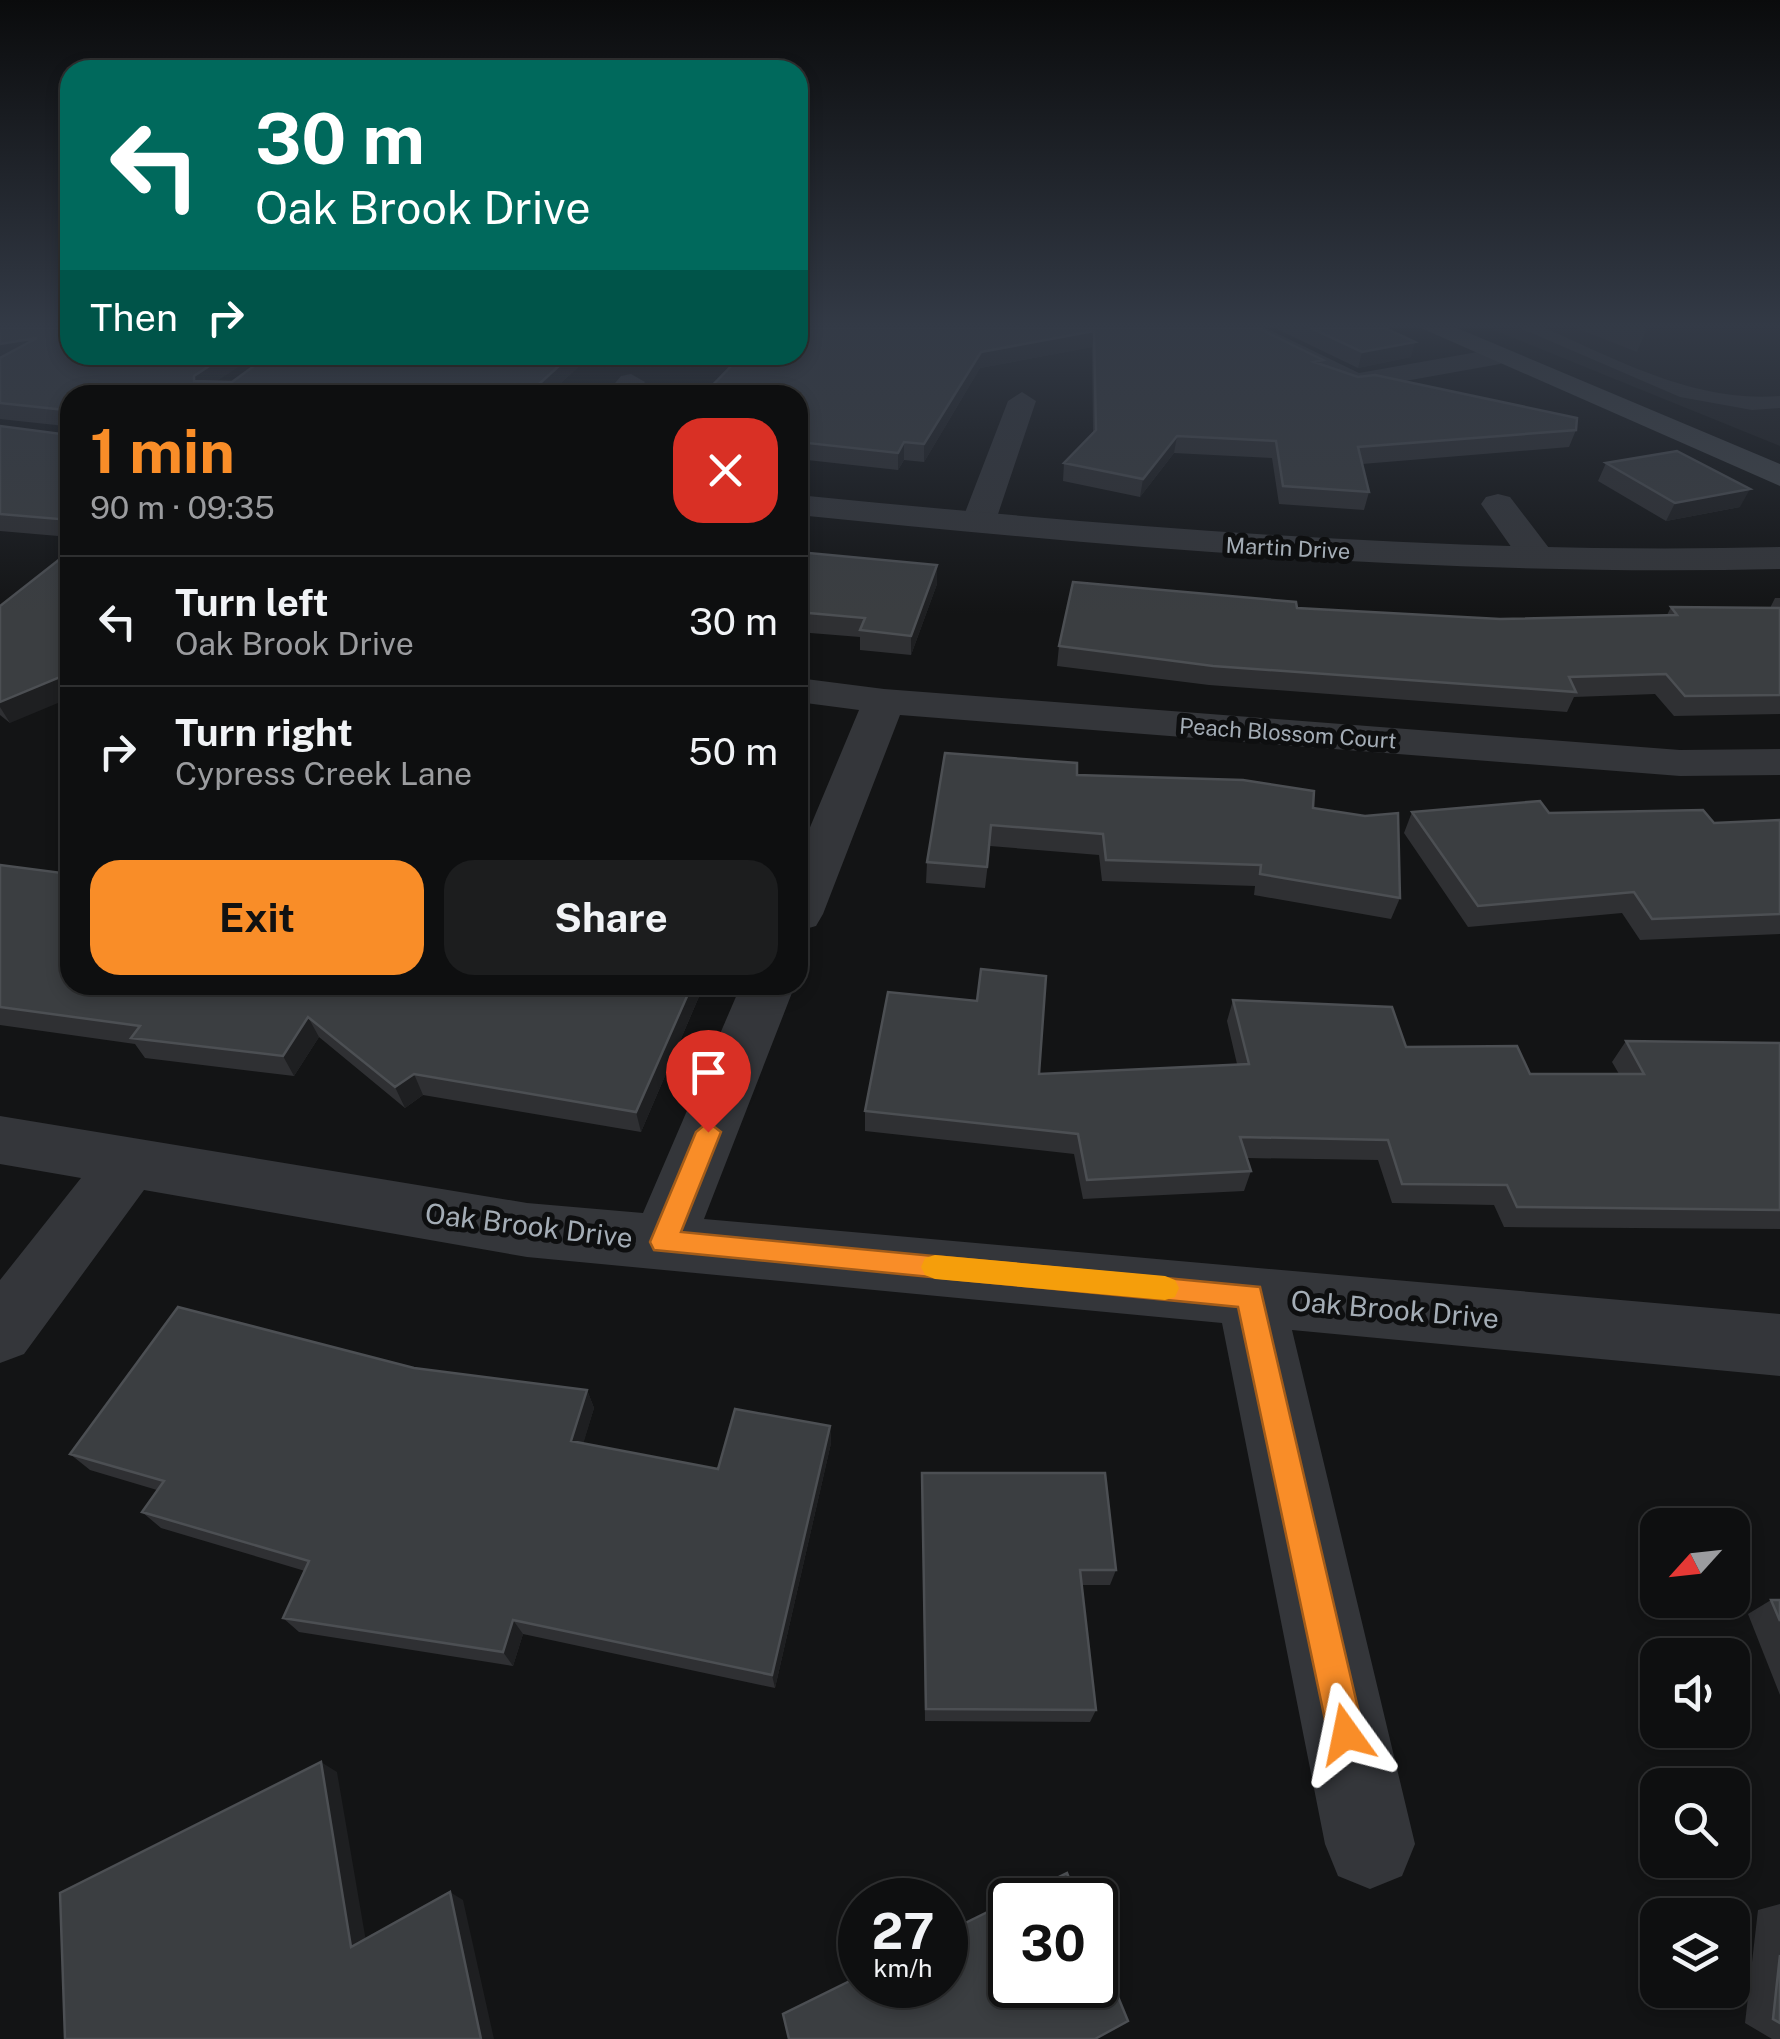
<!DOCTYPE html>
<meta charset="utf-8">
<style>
:root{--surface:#0e0f10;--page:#1c1d1e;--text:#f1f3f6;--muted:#9b9c9f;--line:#2e2f30;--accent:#f98d28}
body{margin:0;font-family:"Public Sans",sans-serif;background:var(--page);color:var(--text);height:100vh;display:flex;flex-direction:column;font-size:38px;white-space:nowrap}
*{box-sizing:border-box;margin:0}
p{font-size:32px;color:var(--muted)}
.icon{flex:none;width:55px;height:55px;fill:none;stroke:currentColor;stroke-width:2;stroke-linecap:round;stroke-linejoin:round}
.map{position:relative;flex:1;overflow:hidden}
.sheet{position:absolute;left:60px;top:385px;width:748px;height:610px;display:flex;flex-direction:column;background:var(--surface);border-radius:30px;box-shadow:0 5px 15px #0003,0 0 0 2px var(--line)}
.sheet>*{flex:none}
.hud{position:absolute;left:60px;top:60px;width:748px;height:305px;border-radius:30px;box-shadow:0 5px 15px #0003,0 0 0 2px var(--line);background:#00695c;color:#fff;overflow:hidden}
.needle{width:65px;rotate:243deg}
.tools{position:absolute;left:1640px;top:1508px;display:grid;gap:20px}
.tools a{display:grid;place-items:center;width:110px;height:110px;border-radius:20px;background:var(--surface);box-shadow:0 5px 15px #0003,0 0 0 2px var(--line);font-size:50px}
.speed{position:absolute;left:838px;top:1878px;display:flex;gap:20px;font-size:50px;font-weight:700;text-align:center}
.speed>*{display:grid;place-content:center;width:130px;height:130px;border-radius:50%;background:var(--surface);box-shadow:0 5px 15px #0003,0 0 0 2px var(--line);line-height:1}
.speed small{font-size:25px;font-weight:400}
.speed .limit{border:5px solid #111;border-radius:15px;background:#fff;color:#111}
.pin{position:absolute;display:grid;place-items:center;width:85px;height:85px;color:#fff;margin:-102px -42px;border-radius:50% 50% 50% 0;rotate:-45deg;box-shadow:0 0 10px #0007}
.pin .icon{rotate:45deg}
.me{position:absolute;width:110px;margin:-55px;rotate:348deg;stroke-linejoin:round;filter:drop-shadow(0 0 8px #0008)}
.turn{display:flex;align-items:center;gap:35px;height:210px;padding:0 30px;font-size:45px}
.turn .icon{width:130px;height:130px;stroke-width:2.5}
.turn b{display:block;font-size:70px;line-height:85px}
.then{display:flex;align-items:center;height:95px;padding:0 30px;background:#0003;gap:20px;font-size:38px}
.round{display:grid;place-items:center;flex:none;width:105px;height:105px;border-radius:30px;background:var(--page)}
.headline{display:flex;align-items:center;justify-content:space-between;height:170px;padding:0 30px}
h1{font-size:60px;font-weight:700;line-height:75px;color:var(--accent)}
.action{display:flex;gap:20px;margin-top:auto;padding:20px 30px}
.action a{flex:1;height:115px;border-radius:30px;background:var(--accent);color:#111;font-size:40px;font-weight:700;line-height:115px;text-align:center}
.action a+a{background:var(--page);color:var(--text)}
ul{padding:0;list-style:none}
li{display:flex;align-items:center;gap:30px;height:130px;padding:0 30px;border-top:2px solid var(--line)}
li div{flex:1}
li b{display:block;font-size:38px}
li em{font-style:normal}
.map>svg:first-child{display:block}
.built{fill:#1f2022}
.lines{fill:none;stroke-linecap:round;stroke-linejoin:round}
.service{fill:#34363a;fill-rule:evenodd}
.minor{fill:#34363a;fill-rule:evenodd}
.tertiary{fill:#34363a;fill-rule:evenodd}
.secondary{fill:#42464a;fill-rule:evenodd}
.wall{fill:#2f3033}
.shaded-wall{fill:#1e1f21}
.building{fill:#3b3e41;stroke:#4c4f53;stroke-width:2.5}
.route{fill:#f98d28;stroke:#a25c1a;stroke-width:2.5}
.slow{fill:#f59e0b}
.labels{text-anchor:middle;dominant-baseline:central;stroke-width:10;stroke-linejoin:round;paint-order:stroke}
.far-street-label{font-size:22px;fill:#a4adb6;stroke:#0e0f10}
.street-label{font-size:28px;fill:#a4adb6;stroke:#0e0f10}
</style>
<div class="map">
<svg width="1780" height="2039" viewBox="0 0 1780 2039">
<rect width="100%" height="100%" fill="#131415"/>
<path class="built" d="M 1489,328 L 1780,328 L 1780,446 Z"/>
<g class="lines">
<path class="service" d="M 1520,328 L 1545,328 C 1620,361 1696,403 1780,396 L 1780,408 L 1752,410 L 1680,397 Z"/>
<path class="minor" d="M 1232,328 L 1266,328 L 1359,373 L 1500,348 L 1513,356 L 1500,364 L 1355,390 Z
M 631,374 L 645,382 L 635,395 L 605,395 L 621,376 Z
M 1022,392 L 1036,401 L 995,523 L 990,530 L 966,530 L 961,523 L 1008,401 Z
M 1498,494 L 1510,497 L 1552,552 L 1557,560 L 1552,568 L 1526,568 L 1481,504 L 1486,497 Z
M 798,678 L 884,689 L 1680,750 L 1780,749 L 1780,775 L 1680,776 L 900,715 L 823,914 L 816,926 L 798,931 L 798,856 L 859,710 L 798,702 Z
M 741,985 L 795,985 L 704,1219 L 1780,1314 L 1780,1376 L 1292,1330 L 1415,1844 L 1402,1876 L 1370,1889 L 1338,1876 L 1325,1844 L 1222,1323 L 527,1257 L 144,1190 L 24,1354 L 0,1363 L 0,1280 L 81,1178 L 0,1164 L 0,1116 L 527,1203 L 643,1213 Z"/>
<path class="tertiary" d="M 798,495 C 1125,527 1451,555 1780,547 L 1780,569 C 1451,577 1125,548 798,515 Z"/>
<path class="secondary" d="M 1421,328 L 1457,328 L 1780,464 L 1780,486 Z"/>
</g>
<path class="wall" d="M 0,328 L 217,381 L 232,382 L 269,355 L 591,355 L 548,395 L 70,395 L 70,537 L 0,531 L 0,426 L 61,434 L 66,430 L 65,426 L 0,419 L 0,421 Z
M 798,328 L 1258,328 L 1322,365 L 1358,377 L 1576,430 L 1569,447 L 1362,464 L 1369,492 L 1364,510 L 1279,504 L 1272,458 L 1174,453 L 1140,497 L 1063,481 L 1064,463 L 1093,432 L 1092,347 L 980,368 L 924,462 L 904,460 L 898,470 L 798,459 Z
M 1275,328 L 1385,328 L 1411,357 L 1358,368 Z
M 1576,328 L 1739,328 L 1637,352 Z
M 1606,463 L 1740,507 L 1666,521 L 1598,481 Z
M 798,552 L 937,565 L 937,584 L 911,655 L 860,650 L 860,637 L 798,632 Z
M 1775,598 L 1780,598 L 1780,714 L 1674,716 L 1655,694 L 1574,697 L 1567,712 L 1209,685 L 1057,666 L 1059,646 L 1297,608 L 1500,619 L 1667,615 L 1671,607 L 1770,608 Z
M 0,606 L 10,723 L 0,715 Z
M 1077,775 L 1313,808 L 1400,898 L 1391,919 L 1254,895 L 1255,886 L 1102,881 L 1099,855 L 990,846 L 985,888 L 926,883 L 927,862 Z
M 1412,812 L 1549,813 L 1714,823 L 1780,820 L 1780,934 L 1640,940 L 1622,913 L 1468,927 L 1404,833 Z
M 0,865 L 70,985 L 538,987 L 539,985 L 704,985 L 641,1132 L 423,1095 L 405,1108 L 319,1037 L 294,1076 L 145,1058 L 135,1044 L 0,1025 Z
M 1233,1000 L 1406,1047 L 1530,1074 L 1619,1074 L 1612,1062 L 1626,1041 L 1780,1043 L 1780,1229 L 1504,1227 L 1494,1205 L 1392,1203 L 1378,1160 L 1247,1158 L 1251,1171 L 1244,1191 L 1083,1199 L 1074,1154 L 865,1131 L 865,1111 L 1039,1074 L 1237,1064 L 1227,1021 Z
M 414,1368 L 587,1390 L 594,1408 L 583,1443 L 718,1469 L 830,1426 L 831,1443 L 775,1688 L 523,1634 L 513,1666 L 299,1632 L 283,1618 L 305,1571 L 161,1528 L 142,1512 L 157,1490 L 90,1470 L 70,1454 Z
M 922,1473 L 1116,1570 L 1110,1585 L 1082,1585 L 1096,1710 L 1090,1722 L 925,1721 Z
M 1771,1600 L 1780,1600 L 1780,1695 L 1748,1614 Z
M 1780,1904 L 1780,2039 L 1772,2039 L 1745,2023 L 1758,1910 Z"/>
<path class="shaded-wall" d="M 1647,328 L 1739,328 L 1637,352 Z
M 1094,331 L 1092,347 L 980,368 L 924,462 L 924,444 L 981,352 Z
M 37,338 L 0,362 L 0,344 Z
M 1415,342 L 1411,357 L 1358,368 L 1362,352 Z
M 226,355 L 256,355 L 201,392 L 194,381 L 194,376 Z
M 571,355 L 591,355 L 548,395 L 527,395 Z
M 1177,436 L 1174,453 L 1140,497 L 1143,479 Z
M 904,442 L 904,460 L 898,470 L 898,453 Z
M 1750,489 L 1740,507 L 1666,521 L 1675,503 Z
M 937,565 L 937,584 L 911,655 L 911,636 Z
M 70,673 L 70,698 L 10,723 L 0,707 L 0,702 Z
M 800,730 L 801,750 L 798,759 L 798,736 Z
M 692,985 L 704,985 L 641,1132 L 636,1112 Z
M 308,1017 L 319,1037 L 294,1076 L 283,1056 Z
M 414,1074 L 423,1095 L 405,1108 L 395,1087 Z
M 587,1390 L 594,1408 L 579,1458 L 571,1441 Z
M 830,1426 L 831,1443 L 775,1688 L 772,1675 Z
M 513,1620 L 523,1634 L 513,1666 L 503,1652 Z
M 321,1762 L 337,1772 L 368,1953 L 351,1947 Z
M 450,1892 L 463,1900 L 494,2039 L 481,2039 Z"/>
<path class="building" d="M 0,328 L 70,328 L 70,355 L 226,355 L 194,376 L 194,381 L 232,382 L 269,355 L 571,355 L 527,395 L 232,395 L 192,390 L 192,395 L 70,395 L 70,520 L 0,514 L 0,426 L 61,434 L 66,430 L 65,410 L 0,403 L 0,358 L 37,338 L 0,344 Z
M 798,328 L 1258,328 L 1323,360 L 1314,362 L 1358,377 L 1375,375 L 1577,418 L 1576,430 L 1358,447 L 1369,492 L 1283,486 L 1276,441 L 1177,436 L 1143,479 L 1064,463 L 1096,430 L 1094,331 L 981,352 L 924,444 L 904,442 L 898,453 L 798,442 L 798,395 L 703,395 L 742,355 L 798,355 Z
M 1311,328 L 1385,328 L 1415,342 L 1362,352 Z
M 1677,451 L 1750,489 L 1675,503 L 1606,463 Z
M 70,551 L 70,673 L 0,702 L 0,606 Z
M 798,552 L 937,565 L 911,636 L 860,630 L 865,618 L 798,612 Z
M 1073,582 L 1296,602 L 1297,608 L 1500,619 L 1677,615 L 1671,607 L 1780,608 L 1780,695 L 1685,696 L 1666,674 L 1569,677 L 1576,692 L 1213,666 L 1059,646 Z
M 945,753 L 1077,763 L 1077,775 L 1243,780 L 1314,791 L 1313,808 L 1365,816 L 1398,813 L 1400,898 L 1260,874 L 1261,865 L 1106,860 L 1103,834 L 991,825 L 987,867 L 927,862 Z
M 1540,801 L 1549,813 L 1703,810 L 1714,823 L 1780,820 L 1780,914 L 1652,919 L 1634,892 L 1478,906 L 1412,812 Z
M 0,865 L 70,874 L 70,985 L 536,985 L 538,987 L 539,985 L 692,985 L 636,1112 L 414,1074 L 395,1087 L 308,1017 L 283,1056 L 131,1038 L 140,1026 L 0,1007 Z
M 981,969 L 1046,976 L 1039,1074 L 1249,1064 L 1233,1000 L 1392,1007 L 1406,1047 L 1517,1046 L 1530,1074 L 1644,1074 L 1626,1041 L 1780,1043 L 1780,1210 L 1517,1207 L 1507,1185 L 1402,1184 L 1388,1140 L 1240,1137 L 1251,1171 L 1087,1180 L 1078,1134 L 865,1111 L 888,992 L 977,1001 Z
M 178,1307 L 414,1368 L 587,1390 L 571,1441 L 718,1469 L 735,1409 L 830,1426 L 772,1675 L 513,1620 L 503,1652 L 283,1618 L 309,1561 L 142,1512 L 164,1481 L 70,1454 Z
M 922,1473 L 1105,1473 L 1116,1570 L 1080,1570 L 1096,1710 L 926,1709 Z
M 1771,1600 L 1780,1600 L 1780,1621 Z
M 321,1762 L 351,1947 L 450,1892 L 481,2039 L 65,2039 L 60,1893 Z
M 1067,1873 L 1078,1900 L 1012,1900 Z
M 1010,1901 L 1010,1985 L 1095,1985 L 1095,1941 L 1128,2021 L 1095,2039 L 789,2039 L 783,2014 L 860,1976 L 860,1985 L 945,1985 L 945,1933 Z
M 1780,1955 L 1780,2023 L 1773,2019 Z"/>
<linearGradient id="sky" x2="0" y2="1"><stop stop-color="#0a0b0c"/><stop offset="0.53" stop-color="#333a46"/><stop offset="1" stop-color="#333a46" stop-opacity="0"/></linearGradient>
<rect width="1780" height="614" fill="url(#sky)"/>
<path class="route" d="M 708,1122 L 721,1132 L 681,1232 L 1260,1287 L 1364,1734 L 1358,1747 L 1346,1752 L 1334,1747 L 1328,1734 L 1238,1307 L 654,1250 L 650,1242 L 696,1132 Z"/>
<path class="slow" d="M 935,1255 L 1165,1276 L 1175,1280 L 1179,1288 L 1175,1297 L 1165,1300 L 935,1279 L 925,1275 L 921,1267 L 925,1258 Z"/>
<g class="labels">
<g class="far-street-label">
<text transform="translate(1288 548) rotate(3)">Martin Drive</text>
<text transform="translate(1288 733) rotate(4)">Peach Blossom Court</text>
</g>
<g class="street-label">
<text transform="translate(529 1225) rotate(7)">Oak Brook Drive</text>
<text transform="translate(1395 1309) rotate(5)">Oak Brook Drive</text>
</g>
</g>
</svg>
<div class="tools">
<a><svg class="needle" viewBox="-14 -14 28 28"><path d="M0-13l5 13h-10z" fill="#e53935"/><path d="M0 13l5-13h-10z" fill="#9b9c9f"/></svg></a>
<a><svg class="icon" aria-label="sound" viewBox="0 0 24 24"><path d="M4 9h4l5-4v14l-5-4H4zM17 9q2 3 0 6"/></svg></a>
<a><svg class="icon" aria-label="search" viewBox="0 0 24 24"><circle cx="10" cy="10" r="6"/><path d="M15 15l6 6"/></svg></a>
<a><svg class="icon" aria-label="layers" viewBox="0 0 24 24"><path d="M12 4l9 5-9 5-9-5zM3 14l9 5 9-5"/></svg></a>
</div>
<div class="speed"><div>27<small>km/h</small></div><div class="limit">30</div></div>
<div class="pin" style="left:708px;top:1132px;background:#d93025"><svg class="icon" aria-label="arrive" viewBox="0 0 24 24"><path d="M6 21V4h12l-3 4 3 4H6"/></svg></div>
<svg class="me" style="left:1346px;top:1734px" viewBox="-20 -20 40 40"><path d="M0-17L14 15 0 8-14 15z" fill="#f98d28" stroke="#fff" stroke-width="4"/></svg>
<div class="hud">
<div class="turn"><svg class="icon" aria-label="left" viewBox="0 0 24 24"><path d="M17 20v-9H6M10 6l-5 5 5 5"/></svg><div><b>30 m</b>Oak Brook Drive</div></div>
<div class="then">Then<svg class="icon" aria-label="right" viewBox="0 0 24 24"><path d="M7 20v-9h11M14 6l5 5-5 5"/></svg></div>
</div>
<section class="sheet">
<div class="headline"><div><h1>1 min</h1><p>90 m · 09:35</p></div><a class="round" style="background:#d93025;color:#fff"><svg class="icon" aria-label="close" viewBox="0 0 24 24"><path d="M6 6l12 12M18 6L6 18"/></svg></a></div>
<ul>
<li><svg class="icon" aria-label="left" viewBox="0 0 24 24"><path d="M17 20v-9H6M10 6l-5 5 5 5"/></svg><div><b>Turn left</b><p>Oak Brook Drive</p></div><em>30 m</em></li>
<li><svg class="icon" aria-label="right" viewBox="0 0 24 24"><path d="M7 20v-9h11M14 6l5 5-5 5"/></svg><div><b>Turn right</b><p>Cypress Creek Lane</p></div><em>50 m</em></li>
</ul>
<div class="action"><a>Exit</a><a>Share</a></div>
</section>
</div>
